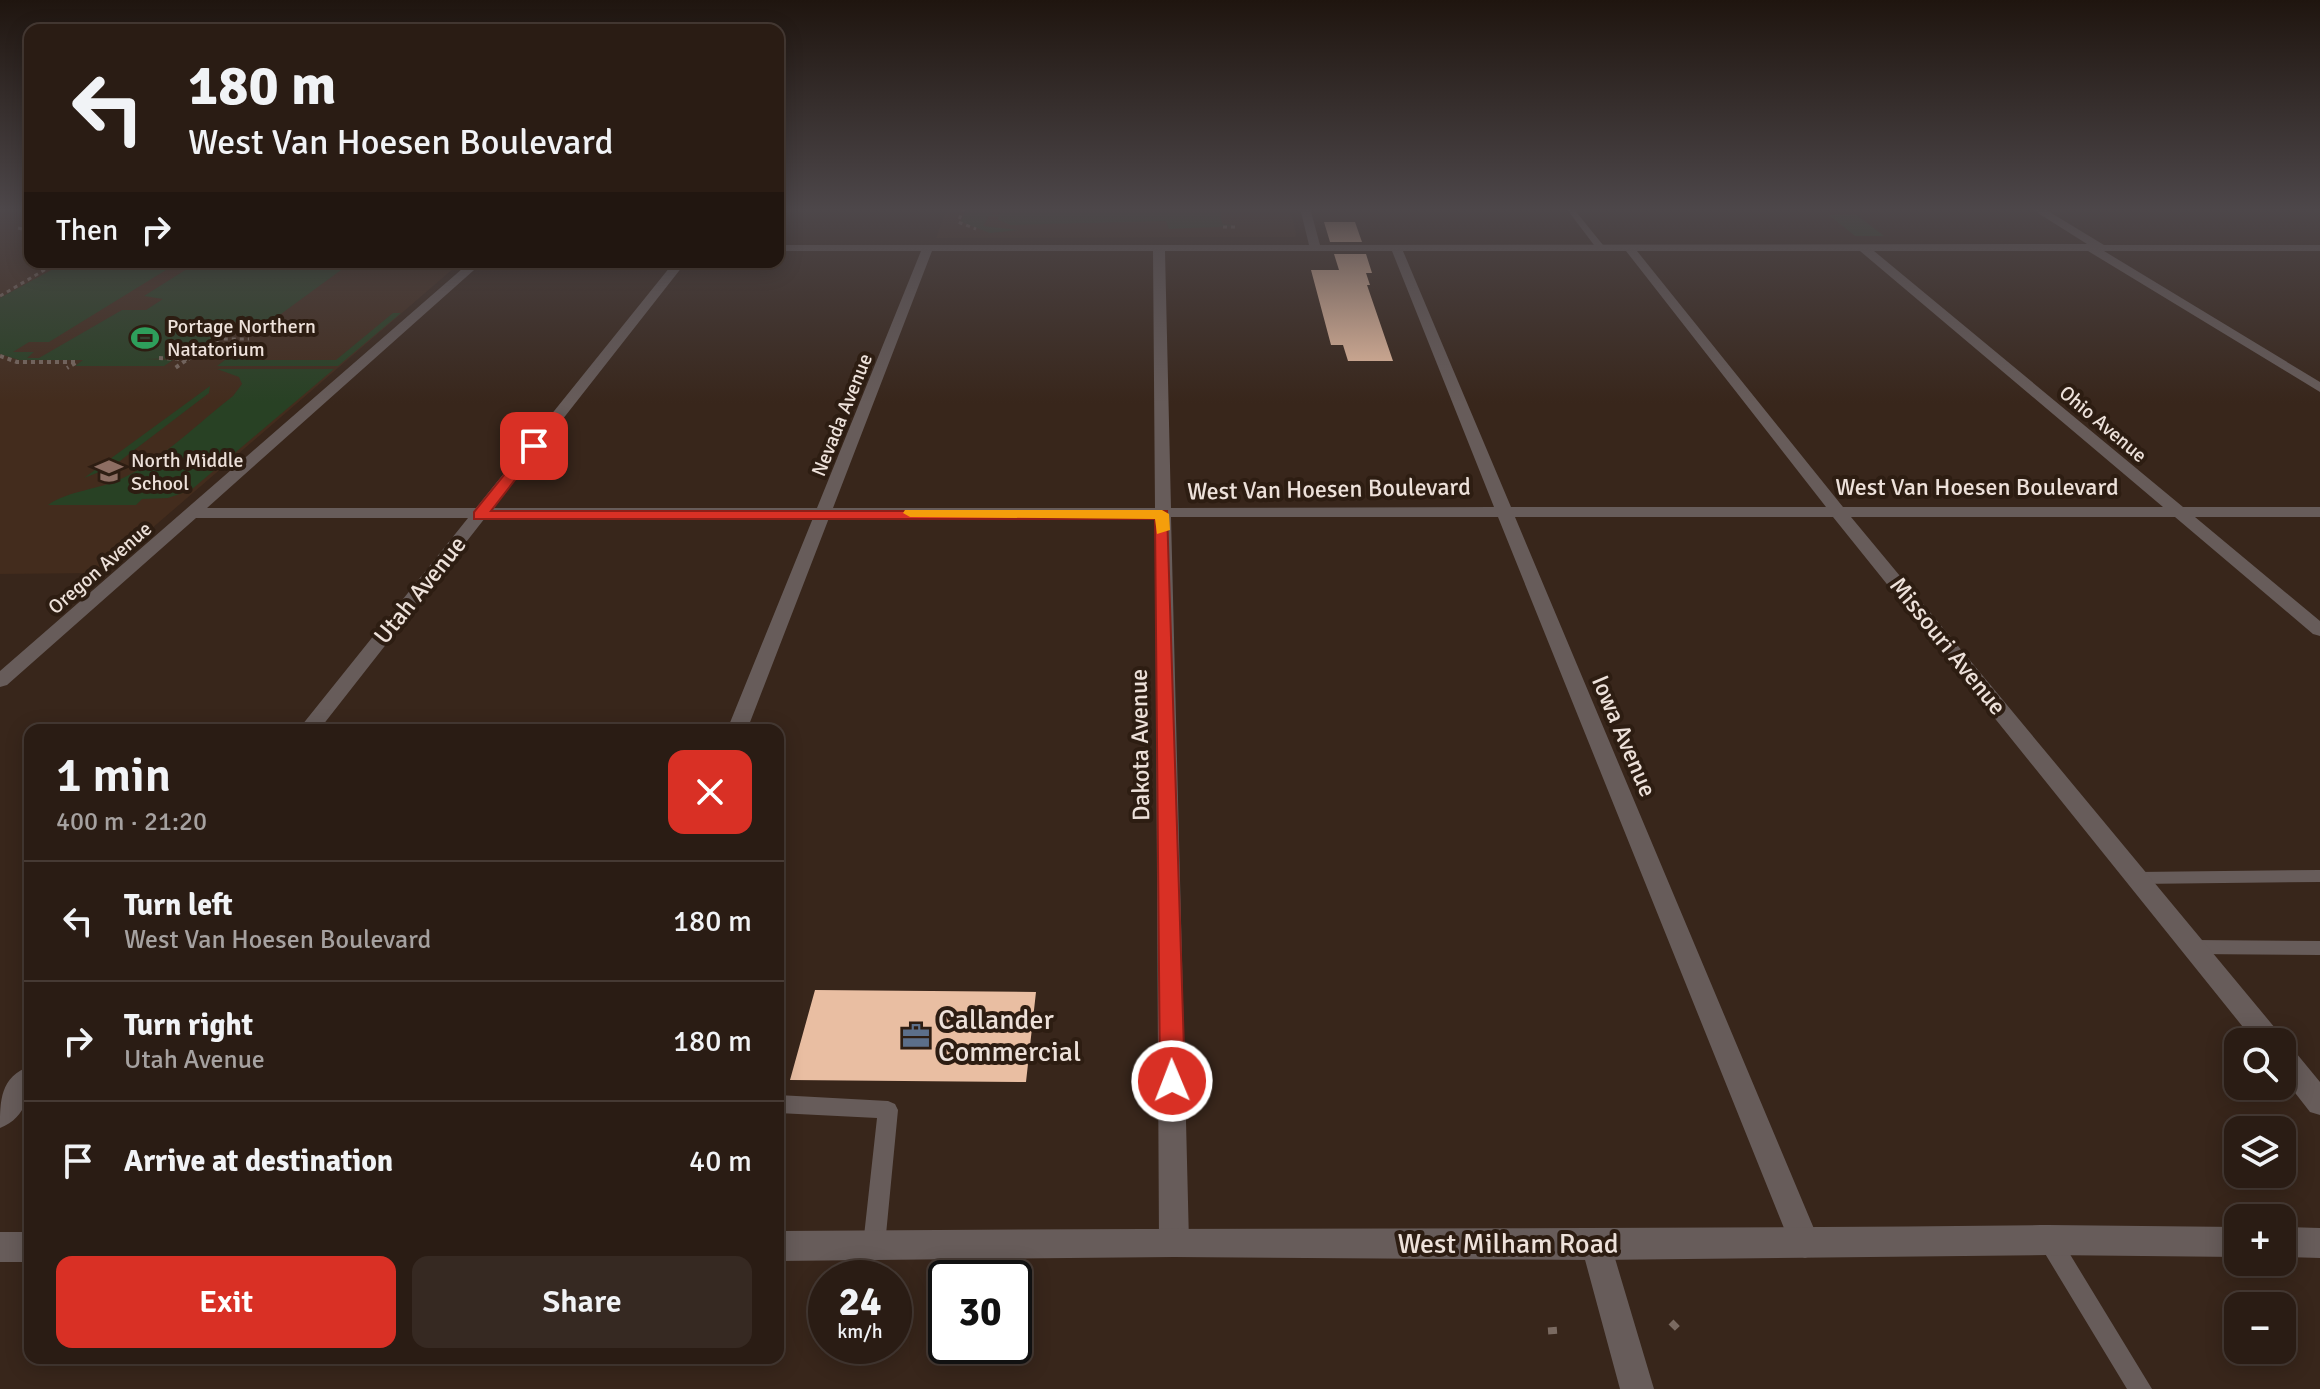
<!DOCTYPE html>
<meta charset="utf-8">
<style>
:root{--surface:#2a1c14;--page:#362922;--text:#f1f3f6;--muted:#a5a1a0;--line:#463a34;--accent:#d93025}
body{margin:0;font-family:Signika,sans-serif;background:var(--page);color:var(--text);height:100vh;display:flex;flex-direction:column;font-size:30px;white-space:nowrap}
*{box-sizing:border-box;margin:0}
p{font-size:26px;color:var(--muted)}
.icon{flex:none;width:44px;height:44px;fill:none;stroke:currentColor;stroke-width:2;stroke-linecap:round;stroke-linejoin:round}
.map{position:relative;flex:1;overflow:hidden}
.panel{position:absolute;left:24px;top:724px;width:760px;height:640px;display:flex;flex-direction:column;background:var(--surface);border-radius:16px;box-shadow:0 4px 20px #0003,0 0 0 2px var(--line)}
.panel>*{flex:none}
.hud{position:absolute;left:24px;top:24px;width:760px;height:244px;border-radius:16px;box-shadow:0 4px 20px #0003,0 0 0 2px var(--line);background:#2a1c14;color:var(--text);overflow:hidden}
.controls{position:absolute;left:2224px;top:1028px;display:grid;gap:16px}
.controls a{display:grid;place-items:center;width:72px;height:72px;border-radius:16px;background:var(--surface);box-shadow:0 4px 20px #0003,0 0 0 2px var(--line);font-size:40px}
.speed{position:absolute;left:808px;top:1260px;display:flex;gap:16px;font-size:40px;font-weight:700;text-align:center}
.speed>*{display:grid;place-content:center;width:104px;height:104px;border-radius:50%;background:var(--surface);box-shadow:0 4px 20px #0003,0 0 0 2px var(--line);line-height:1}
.speed small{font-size:20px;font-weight:400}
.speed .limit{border:4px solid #111;border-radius:12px;background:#fff;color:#111}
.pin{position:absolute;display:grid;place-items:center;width:68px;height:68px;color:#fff;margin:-34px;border-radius:16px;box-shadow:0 4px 12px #0006}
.me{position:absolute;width:88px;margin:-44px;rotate:359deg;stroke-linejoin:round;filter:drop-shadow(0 0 6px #0008)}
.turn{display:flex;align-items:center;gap:28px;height:168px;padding:0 32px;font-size:36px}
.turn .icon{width:104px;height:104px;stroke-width:2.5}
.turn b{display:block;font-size:56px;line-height:68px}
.then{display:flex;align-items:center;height:76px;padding:0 32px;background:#0003;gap:16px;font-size:30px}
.round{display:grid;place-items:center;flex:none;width:84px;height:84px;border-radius:16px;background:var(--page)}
.overview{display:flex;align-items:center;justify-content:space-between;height:136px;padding:0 32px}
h1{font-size:48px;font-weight:600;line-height:60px}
.primary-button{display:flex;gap:16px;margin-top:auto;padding:16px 32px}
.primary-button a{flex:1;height:92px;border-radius:16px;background:var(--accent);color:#fff;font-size:32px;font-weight:600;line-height:92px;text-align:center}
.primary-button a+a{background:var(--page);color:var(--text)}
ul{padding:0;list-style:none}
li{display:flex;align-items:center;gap:24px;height:120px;padding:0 32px;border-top:2px solid var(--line)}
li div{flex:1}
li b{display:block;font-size:30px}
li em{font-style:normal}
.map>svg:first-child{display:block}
.built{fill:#432c1d}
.green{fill:#284124}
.building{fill:#e9bea2}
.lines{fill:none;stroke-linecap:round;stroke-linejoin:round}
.path-far2{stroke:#7a6a61;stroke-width:3;stroke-dasharray:4 4;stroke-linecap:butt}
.path-far1{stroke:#7a6a61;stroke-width:4;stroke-dasharray:4 4;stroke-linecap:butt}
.path{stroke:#7a6a61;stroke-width:7;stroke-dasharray:9 9;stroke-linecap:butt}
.service{fill:#675c5a;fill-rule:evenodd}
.minor{fill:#675c5a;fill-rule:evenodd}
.tertiary{fill:#675c5a;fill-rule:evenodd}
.route{fill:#d93025;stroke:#8d1f18;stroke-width:2}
.slow{fill:#f59e0b}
.labels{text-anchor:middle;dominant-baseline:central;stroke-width:8;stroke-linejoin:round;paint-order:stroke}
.far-poi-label{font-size:20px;fill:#ede1da;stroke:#2d1d12;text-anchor:start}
.far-street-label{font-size:20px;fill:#ede1da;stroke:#2d1d12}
.street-label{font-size:24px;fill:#ede1da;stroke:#2d1d12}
.near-poi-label{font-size:28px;fill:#ede1da;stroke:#2d1d12;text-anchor:start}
.near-street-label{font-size:28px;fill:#ede1da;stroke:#2d1d12}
</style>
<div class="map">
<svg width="2320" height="1389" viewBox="0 0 2320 1389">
<rect width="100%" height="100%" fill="#38261b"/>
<path class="built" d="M 0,208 L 30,208 L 30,262 L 461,262 L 100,573 L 0,574 Z
M 947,208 L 1290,208 L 1296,233 L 1295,237 L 936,238 Z"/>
<path class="green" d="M 966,208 L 993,208 L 992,215 L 999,215 L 1001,208 L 1220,208 L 1222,224 L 1238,226 L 1169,229 L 1166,221 L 1011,225 L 998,220 L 998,216 L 989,216 L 983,226 L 1019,230 L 990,233 L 961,222 Z
M 1829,215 L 1857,215 L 1884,236 L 1855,236 Z
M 66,262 L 154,265 L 179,262 L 49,342 L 29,342 L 13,352 L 34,352 L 27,358 L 39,358 L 122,310 L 146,310 L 163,299 L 144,296 L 198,262 L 352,262 L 270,322 L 218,322 L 215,324 L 234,324 L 186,358 L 146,359 L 173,360 L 164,366 L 75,366 L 83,360 L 19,360 L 0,354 L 0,298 Z
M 393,313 L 401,313 L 338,366 L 217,366 L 234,353 L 250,354 L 246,360 L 336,360 Z
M 217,369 L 334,369 L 191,490 L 168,498 L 142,499 L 136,505 L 48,505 C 69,490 99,490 123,478 C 163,459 198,423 233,396 L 242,384 L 239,377 Z
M 210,386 L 209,393 L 112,467 L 84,478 Z"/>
<path class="building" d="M 1324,222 L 1355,222 L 1362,242 L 1330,242 Z
M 1334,254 L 1366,254 L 1372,273 L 1366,273 L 1370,285 L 1367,285 L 1393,361 L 1348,361 L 1343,345 L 1331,345 L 1311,270 L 1339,270 Z
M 815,990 L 1036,992 L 1026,1082 L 790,1080 Z"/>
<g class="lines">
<path class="path-far2" d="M 964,208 L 958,222 L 976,229
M 1223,227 L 1238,227
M 18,228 L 30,231
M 0,296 L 53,265
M 215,323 L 271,323
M 203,350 L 220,339 L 249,339"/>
<path class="path-far1" d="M 0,356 L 17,362 L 77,362 L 67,368
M 159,358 L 188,359 L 175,368
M 188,359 L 206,348"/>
<path class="path" d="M 1671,1322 L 1682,1333
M 1548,1331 L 1561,1330"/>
<path class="service" d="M 1566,208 L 1573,208 L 1603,245 L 1603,249 L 1597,249 Z
M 2320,870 L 2320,882 L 2137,884 L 2131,882 L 2129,878 L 2131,874 L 2137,872 Z
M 2193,940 L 2320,941 L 2320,955 L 2193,954 L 2187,952 L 2184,947 L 2187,942 Z
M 778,1095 L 888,1101 L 895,1104 L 898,1110 L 885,1245 L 882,1252 L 874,1255 L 866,1252 L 863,1245 L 877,1118 L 778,1113 Z
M 2049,1230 L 2057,1233 L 2152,1389 L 2127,1389 L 2041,1247 L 2038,1240 L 2041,1233 Z"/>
<path class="minor" d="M 1300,208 L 1310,208 L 1320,245 L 2087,244 L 2030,208 L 2043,208 L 2104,245 L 2320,245 L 2320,251 L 2104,251 L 2320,382 L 2320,392 L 2088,251 L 1874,251 L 2183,507 L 2320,507 L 2320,517 L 2195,517 L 2320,621 L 2320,636 L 2313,634 L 2175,517 L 1851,517 L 2280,1034 L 2283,1045 L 2292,1048 L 2320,1082 L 2320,1115 L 2310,1112 L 2282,1076 L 2282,1042 L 2255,1042 L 1833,517 L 1515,517 L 1820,1243 L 1816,1254 L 1805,1258 L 1794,1254 L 1790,1243 L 1498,517 L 1171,517 L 1189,1242 L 1185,1253 L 1174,1257 L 1163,1253 L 1159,1242 L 1155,517 L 829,518 L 747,730 L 727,730 L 813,518 L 485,518 L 319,730 L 298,730 L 468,518 L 196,518 L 7,685 L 0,687 L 0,671 L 470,262 L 483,262 L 207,508 L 476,508 L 674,262 L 686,262 L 493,508 L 817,508 L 921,251 L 778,251 L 778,245 L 1309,245 ZM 932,251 L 1153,251 L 1155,508 L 833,508 ZM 1165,251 L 1392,251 L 1494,507 L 1171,508 ZM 1403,251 L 1626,251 L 1826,507 L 1511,507 ZM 1637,251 L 1860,251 L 2163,507 L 1843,507 Z
M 30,1066 C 30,1092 28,1117 0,1128 C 0,1101 0,1077 30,1066 Z
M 1596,1230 L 1607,1234 L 1611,1245 L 1654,1389 L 1620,1389 L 1581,1245 L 1585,1234 Z"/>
<path class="tertiary" d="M 2048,1225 L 2238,1227 L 2238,1257 L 2048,1255 L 1596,1260 L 1174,1257 L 778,1261 L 778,1231 C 1201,1227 1625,1230 2048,1225 Z
M 2282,1227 L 2320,1228 L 2320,1258 L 2282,1257 Z
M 0,1232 L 30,1232 L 30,1262 L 0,1262 Z"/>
</g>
<linearGradient id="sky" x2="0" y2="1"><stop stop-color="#1f150f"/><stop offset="0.52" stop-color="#4d474a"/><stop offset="1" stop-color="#4d474a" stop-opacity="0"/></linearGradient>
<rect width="2320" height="403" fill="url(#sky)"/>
<path class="route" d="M 530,443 L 541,446 L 491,511 L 1167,511 L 1185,1081 L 1181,1089 L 1172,1092 L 1163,1089 L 1160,1081 L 1155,519 L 474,519 L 474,512 Z"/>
<path class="slow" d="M 905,510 L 1162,510 L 1169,514 L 1170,530 L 1157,534 L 1155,519 L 910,517 L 903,513 Z"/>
<defs>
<g id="stadium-bare" transform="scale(2.16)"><path d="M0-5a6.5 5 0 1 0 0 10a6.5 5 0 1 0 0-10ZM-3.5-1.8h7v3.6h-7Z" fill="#2e9e5b" stroke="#2d1d12" stroke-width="2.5" paint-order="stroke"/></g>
<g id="school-bare" transform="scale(2.16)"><path d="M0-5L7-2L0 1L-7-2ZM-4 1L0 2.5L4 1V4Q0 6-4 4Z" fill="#8d6e63" stroke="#2d1d12" stroke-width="2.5" paint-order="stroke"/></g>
<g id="office-bare" transform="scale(2.16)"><path d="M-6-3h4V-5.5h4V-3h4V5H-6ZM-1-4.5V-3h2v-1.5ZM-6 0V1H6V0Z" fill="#5c6f8a" stroke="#2d1d12" stroke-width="2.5" paint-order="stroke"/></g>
</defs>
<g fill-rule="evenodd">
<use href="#stadium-bare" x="145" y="338"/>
<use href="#school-bare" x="109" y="471"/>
<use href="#office-bare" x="916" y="1036"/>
</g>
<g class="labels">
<g class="far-poi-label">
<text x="167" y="326">Portage Northern<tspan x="167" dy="23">Natatorium</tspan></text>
<text x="131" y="460">North Middle<tspan x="131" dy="23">School</tspan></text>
</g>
<g class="far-street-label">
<text transform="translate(842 415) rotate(-68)">Nevada Avenue</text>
<text transform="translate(2103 424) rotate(40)">Ohio Avenue</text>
<text transform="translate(100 568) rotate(-41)">Oregon Avenue</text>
</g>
<g class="street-label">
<text x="1977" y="487">West Van Hoesen Boulevard</text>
<text transform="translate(1329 489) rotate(-1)">West Van Hoesen Boulevard</text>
<text transform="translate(420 590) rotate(-51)">Utah Avenue</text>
<text transform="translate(1948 646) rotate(51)">Missouri Avenue</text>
<text transform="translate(1624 736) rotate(67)">Iowa Avenue</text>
<text transform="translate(1140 745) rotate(-91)">Dakota Avenue</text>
</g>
<g class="near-poi-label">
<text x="938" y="1020">Callander<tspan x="938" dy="32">Commercial</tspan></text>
</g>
<g class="near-street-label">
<text x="1508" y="1244">West Milham Road</text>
</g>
</g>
</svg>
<div class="controls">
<a><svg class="icon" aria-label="search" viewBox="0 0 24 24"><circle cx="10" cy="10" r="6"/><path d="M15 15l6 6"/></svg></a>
<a><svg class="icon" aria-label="layers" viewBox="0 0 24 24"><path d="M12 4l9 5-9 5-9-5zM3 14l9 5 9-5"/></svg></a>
<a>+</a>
<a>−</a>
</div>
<div class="speed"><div>24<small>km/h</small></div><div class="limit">30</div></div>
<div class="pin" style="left:534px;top:446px;background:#d93025"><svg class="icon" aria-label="arrive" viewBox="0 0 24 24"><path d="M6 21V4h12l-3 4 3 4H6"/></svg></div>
<svg class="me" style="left:1172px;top:1081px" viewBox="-20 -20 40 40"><circle r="17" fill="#d93025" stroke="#fff" stroke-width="3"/><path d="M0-11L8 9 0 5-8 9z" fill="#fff"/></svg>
<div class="hud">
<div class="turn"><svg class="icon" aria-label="left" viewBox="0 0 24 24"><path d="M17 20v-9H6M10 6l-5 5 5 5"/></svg><div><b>180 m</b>West Van Hoesen Boulevard</div></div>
<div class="then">Then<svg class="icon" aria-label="right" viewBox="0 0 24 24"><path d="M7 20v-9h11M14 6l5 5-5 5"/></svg></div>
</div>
<section class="panel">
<div class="overview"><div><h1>1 min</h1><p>400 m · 21:20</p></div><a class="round" style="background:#d93025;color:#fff"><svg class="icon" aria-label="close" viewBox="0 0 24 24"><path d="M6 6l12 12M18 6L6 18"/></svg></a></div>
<ul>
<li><svg class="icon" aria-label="left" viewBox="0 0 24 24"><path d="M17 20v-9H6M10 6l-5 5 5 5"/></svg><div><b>Turn left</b><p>West Van Hoesen Boulevard</p></div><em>180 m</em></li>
<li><svg class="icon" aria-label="right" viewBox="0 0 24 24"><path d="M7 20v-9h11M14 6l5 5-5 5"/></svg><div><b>Turn right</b><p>Utah Avenue</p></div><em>180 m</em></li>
<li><svg class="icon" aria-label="arrive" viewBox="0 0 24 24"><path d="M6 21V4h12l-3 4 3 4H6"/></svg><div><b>Arrive at destination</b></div><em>40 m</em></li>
</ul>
<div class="primary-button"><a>Exit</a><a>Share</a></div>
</section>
</div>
